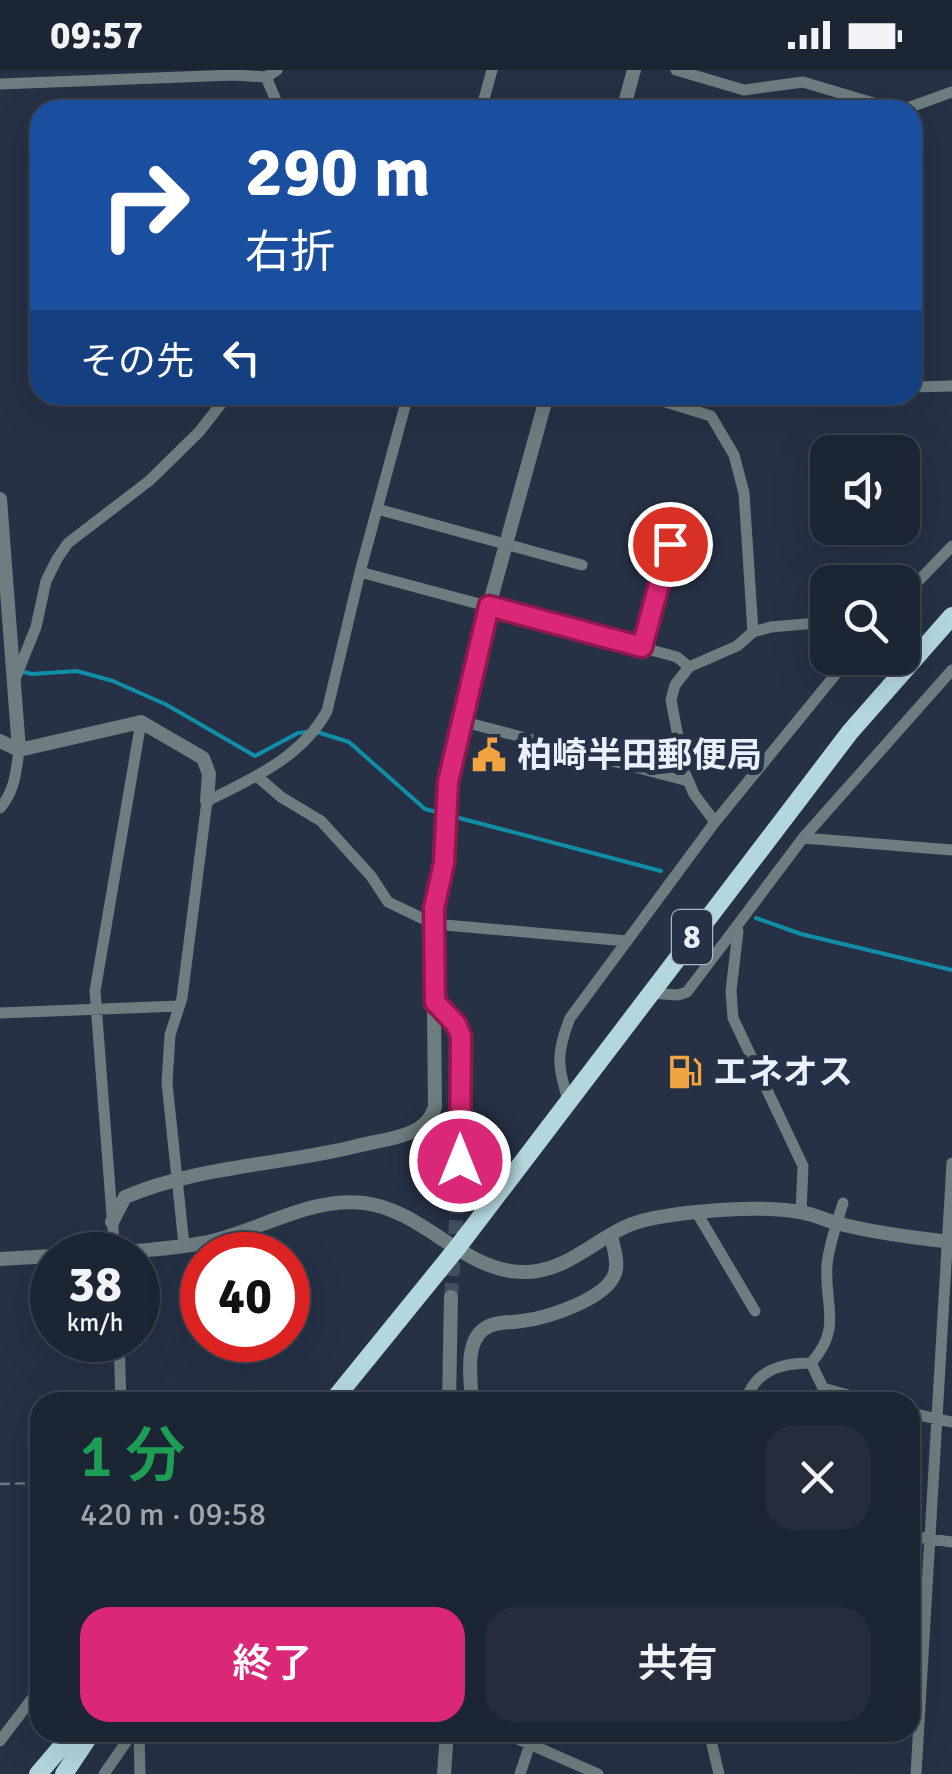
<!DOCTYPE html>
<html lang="ja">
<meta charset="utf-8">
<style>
:root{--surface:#1c2534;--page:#252d3c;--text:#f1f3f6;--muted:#a0a5ac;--line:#3a424f;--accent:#db2777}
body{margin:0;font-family:Signika,"Noto Sans JP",sans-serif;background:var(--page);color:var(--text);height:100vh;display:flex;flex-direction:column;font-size:38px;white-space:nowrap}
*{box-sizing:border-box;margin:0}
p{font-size:32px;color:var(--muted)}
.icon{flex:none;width:55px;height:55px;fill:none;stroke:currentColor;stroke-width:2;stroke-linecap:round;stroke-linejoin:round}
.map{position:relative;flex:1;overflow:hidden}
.details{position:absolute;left:30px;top:1322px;width:890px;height:350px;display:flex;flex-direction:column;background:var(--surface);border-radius:30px;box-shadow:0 10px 40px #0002,0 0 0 2px var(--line)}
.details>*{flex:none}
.guide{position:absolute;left:30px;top:30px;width:892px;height:305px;border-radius:30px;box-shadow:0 10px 40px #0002,0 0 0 2px var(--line);background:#1a4fa0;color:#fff;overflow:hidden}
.fabs{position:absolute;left:810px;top:365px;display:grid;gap:20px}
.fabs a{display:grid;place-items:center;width:110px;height:110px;border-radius:20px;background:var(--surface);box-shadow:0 10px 40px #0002,0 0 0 2px var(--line);font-size:50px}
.speed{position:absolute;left:30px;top:1162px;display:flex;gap:20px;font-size:50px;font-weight:700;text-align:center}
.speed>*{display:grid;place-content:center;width:130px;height:130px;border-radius:50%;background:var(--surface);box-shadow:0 10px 40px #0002,0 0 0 2px var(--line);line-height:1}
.speed small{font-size:25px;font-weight:400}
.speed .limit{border:15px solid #d22;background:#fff;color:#111}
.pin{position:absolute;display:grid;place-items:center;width:85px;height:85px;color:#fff;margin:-42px;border:5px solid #fff;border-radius:50%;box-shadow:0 2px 10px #0007}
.me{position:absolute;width:110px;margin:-55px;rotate:0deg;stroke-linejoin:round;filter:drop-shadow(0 0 8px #0008)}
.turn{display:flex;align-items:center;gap:35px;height:210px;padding:0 50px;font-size:45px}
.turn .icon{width:130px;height:130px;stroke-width:2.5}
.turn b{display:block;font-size:70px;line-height:85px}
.then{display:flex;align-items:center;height:95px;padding:0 50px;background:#0003;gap:20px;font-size:38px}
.round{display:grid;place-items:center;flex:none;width:105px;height:105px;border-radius:30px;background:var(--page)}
.headline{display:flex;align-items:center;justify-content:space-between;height:170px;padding:0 50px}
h1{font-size:60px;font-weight:600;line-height:75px;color:#1e9e55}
.cta{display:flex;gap:20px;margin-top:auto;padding:20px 50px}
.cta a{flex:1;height:115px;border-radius:30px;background:var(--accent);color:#fff;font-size:40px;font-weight:600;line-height:115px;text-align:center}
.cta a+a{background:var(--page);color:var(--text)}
.status{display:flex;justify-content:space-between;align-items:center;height:70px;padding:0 50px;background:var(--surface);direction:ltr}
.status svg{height:28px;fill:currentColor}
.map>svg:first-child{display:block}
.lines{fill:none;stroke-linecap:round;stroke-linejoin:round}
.stream{stroke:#108ea8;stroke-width:4}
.tertiary-tunnel{stroke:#434e61;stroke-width:14;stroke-dasharray:14 7;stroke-linecap:butt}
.path{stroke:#6e788a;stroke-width:2.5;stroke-dasharray:10 5;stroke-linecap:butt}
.minor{stroke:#6e7d7f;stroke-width:11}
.tertiary{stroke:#6e7d7f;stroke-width:14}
.trunk{stroke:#b4d7de;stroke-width:18}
.route-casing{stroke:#8e194d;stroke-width:25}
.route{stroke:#db2777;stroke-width:18}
.labels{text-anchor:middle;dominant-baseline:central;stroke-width:10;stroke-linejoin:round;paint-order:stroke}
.shield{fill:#263146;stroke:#aeb6c6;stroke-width:2.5}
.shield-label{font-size:32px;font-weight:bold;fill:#e8effd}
.poi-label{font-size:35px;font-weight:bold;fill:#e8effd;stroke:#263146;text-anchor:start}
</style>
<div class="status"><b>09:57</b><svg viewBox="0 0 49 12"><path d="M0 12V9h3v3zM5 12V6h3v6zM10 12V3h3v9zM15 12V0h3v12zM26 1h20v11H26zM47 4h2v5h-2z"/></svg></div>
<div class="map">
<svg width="952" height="1704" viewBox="0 0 952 1704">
<rect width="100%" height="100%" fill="#263146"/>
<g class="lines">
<path class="stream" d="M 24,602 L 32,604 L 77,601 L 113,611 L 167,635 L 255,686 L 298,663 L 308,662
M 317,662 L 349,672 L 425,739 L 661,801
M 756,848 L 801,864 L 952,900"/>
<path class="tertiary-tunnel" d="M 451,1227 L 460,1091"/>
<path class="path" d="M 0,1414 L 40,1413"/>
<path class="minor" d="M 676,0 L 744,20 L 803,12 L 897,40
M 266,7 L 280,40
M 0,14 L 234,5 L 266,7 L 277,0
M 481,40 L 492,0
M 902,40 L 952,22
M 912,317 L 952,316
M 369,325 L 406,330
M 643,325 L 711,346 L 734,385 L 744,423 L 753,562
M 377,439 L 582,495
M 360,502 L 677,587 L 689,597
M 902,528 L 952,476
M 641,577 L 679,440
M 15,609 L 36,557 L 46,511 L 57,489 L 68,473 L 149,411 L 199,362 L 228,325
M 461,651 L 688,711
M 258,707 L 281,727 L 321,751 L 371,806 L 388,832 L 434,854 L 627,871
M 0,738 C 15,721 16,702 19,680
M 715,752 L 694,724 L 685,703 L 671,630 L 675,615 L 689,597 L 737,576 L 753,562 L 771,557 L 828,552
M 803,768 L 952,780
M 738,861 L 731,921 L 733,948 L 803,1096 L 801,1142
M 649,923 L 678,925 L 687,922 L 803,768 L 952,600
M 0,943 L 179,936
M 569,1032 C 557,997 556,983 570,948 L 715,752 L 849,588
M 697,1143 L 755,1241
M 184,1175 L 167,1013 L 170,965 L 182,928 L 207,731 C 252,709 302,687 327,641 L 360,502 L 408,325
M 115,1185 L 95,921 L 141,652
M 119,1270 L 121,1332
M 811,1293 L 823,1318 L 873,1332
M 745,1332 C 755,1301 779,1293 811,1293 C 843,1257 824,1236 827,1195 C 829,1174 837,1153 843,1133
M 910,1343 L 952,1352
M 910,1466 L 952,1472
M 139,1662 L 140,1704
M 502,1662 L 598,1704
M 709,1662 L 719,1704
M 0,1671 L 40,1618
M 104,1704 L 133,1662
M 520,1704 L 530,1674
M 916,1704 L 952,1093"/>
<path class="tertiary" d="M 623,40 L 634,0
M 0,429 L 19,680
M 0,671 L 19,680 L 141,652 L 203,688 L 209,704 L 207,731
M 435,932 L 457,954 L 461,967 L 460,1091
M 112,1152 L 125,1127 C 197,1096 281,1095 357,1076 C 375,1071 400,1069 416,1060 C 427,1054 431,1047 435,1037 L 433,838 L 444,793 L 448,712 L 489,536 L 547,325
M 67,1185 C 113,1182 158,1181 203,1173 C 256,1163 309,1126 364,1133 C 425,1140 465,1205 529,1202 C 575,1199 602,1160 645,1150 C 683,1141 766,1134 804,1143 C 816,1145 827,1151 840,1154 C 876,1163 915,1168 952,1172
M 0,1189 L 52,1186
M 449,1332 L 451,1227
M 472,1332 C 471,1311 464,1273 484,1259 C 495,1251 510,1253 522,1251 C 547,1248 607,1229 615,1203 C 619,1191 613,1177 611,1165
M 444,1704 L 447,1662"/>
<path class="trunk" d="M 332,1332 L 457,1178 L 850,662 L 952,546
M 38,1704 L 74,1662
M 64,1704 L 92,1662"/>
</g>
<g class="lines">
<g class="route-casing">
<path id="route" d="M 460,1091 L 461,966 L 456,954 L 435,932 L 434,838 L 444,793 L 448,712 L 489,536 L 642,577 L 670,474"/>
</g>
<use href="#route" class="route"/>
</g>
<defs>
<g id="civic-bare" transform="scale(2.7)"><path d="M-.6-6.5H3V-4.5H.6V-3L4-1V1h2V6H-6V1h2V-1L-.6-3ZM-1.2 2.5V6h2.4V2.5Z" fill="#f3a442" stroke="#263146" stroke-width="2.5" paint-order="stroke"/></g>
<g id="fuel-bare" transform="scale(2.7)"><path d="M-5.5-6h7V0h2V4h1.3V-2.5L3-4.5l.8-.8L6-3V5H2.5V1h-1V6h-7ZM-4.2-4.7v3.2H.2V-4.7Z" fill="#f3a442" stroke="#263146" stroke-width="2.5" paint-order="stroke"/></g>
</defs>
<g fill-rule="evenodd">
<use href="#civic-bare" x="489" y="685"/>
<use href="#fuel-bare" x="685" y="1002"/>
</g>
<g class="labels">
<rect class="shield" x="672" y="840" width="40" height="54" rx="8"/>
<g class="shield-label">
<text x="692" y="867">8</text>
</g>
<g class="poi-label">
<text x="517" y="685">柏崎半田郵便局</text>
<text x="713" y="1002">エネオス</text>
</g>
</g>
</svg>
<div class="fabs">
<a><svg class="icon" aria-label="sound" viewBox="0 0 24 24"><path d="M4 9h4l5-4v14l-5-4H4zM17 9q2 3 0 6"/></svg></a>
<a><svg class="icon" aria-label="search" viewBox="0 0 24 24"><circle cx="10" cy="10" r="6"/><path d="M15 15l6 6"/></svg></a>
</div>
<div class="speed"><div>38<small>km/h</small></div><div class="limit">40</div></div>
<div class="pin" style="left:670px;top:474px;background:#d93025"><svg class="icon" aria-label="arrive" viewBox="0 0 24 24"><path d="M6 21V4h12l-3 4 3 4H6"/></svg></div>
<svg class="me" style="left:460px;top:1091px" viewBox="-20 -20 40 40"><circle r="17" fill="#db2777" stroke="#fff" stroke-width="3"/><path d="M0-11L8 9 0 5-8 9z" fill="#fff"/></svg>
<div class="guide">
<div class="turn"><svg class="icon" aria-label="right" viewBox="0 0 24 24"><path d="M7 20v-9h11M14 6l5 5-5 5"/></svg><div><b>290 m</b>右折</div></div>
<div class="then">その先<svg class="icon" aria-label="left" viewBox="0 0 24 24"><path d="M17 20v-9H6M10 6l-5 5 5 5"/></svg></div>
</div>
<section class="details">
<div class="headline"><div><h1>1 分</h1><p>420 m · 09:58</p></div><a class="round"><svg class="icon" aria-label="close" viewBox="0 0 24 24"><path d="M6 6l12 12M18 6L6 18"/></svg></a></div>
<div class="cta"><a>終了</a><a>共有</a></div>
</section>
</div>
